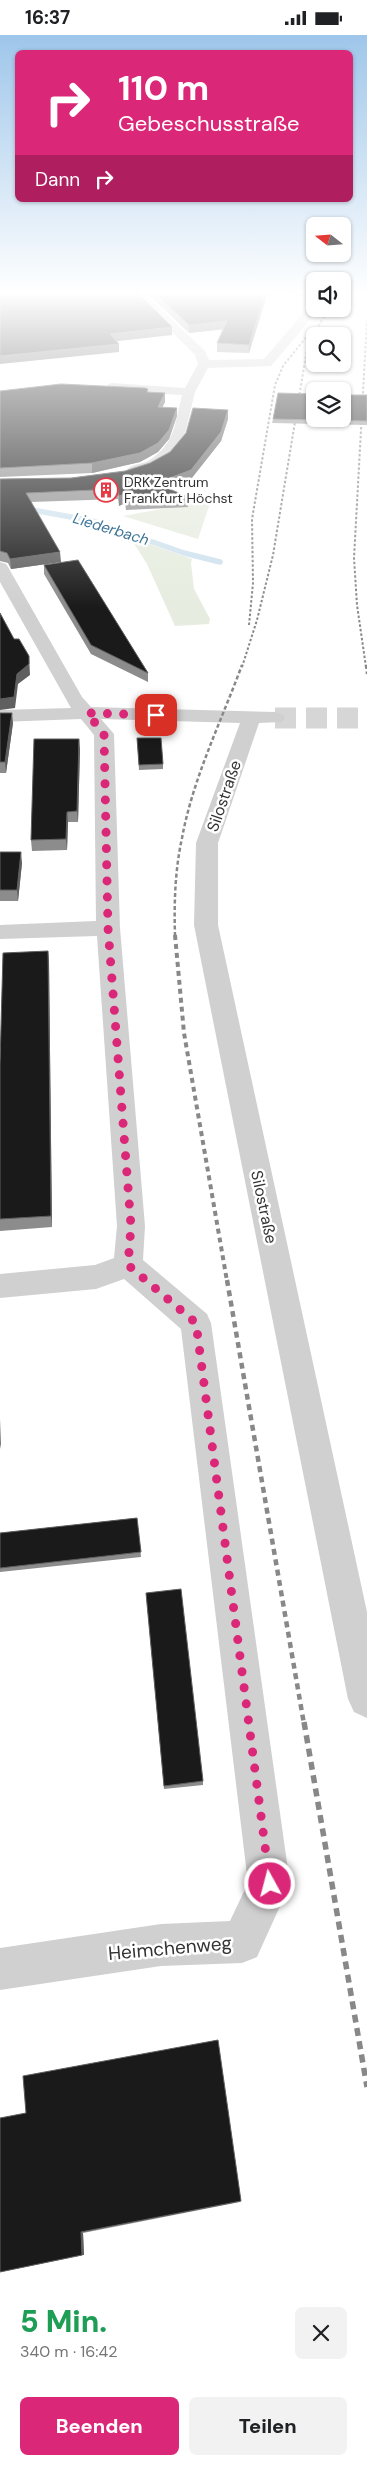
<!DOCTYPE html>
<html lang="de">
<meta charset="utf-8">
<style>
:root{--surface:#fff;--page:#f2f2f2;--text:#202124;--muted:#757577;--accent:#db2777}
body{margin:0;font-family:"DM Sans",sans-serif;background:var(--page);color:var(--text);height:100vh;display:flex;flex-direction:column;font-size:19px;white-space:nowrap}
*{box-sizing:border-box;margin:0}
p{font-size:16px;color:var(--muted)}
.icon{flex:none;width:28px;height:28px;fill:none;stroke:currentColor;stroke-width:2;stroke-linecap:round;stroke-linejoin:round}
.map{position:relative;height:2255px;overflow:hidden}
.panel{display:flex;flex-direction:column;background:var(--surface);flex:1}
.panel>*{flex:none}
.hud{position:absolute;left:15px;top:15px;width:338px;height:152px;border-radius:8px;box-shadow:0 1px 4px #0004;background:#db2777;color:#fff;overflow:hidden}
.needle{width:32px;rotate:287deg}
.fabs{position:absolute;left:306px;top:182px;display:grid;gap:10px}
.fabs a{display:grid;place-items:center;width:45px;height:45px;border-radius:8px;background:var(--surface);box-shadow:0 1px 4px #0004;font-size:25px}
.pin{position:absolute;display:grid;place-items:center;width:42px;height:42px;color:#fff;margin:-21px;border-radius:10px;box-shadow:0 2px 8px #0006}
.me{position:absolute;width:55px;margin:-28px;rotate:353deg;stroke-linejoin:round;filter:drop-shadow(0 0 4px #0008)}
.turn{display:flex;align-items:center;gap:18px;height:105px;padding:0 20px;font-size:22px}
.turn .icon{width:65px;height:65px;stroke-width:2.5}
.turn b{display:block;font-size:35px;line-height:42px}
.then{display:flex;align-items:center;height:48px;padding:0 20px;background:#0003;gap:10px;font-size:19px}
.round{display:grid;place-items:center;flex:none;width:52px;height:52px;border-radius:8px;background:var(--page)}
.head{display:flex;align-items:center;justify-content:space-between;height:85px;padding:0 20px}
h1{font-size:30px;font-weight:800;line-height:38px;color:#1e9e55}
.action{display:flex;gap:10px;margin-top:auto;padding:10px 20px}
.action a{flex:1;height:58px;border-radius:8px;background:var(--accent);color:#fff;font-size:20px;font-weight:800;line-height:58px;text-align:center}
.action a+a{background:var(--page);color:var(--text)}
.status{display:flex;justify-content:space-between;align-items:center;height:35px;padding:0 25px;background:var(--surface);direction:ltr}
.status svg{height:14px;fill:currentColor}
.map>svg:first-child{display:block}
.green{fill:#e6ecdf}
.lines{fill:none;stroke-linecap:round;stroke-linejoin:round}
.stream{stroke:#cfe2ee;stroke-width:5.5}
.minor-tunnel{stroke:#d6d6d6;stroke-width:21;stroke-dasharray:21 10;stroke-linecap:butt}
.minor{fill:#d0d0d0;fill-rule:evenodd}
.rail-far4{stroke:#888;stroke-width:2;stroke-dasharray:2.5 2;stroke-linecap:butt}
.rail-far3{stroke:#888;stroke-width:2.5;stroke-dasharray:4 2.5;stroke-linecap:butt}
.rail-far2{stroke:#888;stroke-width:4;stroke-dasharray:5 4;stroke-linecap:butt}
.rail-far1{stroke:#888;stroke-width:4.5;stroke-dasharray:6 4.5;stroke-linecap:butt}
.rail{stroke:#888;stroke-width:5.5;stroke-dasharray:8 5.5;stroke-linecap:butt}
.wall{fill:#8c8c8c}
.shaded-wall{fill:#5f5f5f}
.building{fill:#1a1a1a;stroke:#5f5f5f}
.route{stroke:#db2777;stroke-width:9;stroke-dasharray:0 16.2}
.labels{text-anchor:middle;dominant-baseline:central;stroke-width:5;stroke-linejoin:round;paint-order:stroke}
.far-poi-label{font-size:14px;fill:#333;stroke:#fff;text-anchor:start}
.far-water-label{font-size:15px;font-style:italic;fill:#3f7597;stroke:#fff}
.street-label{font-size:16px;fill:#333;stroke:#fff}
.near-street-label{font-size:19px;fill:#333;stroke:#fff}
</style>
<div class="status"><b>16:37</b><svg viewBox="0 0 49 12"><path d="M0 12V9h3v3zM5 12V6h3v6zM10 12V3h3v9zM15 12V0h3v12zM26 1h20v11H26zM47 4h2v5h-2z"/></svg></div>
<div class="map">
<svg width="367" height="2255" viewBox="0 0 367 2255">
<rect width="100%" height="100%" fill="#fff"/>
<path class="green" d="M 211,465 L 198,504 L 123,481 Z
M 130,502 L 192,524 L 191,528 L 194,554 L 210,584 L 209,589 L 175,591 L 147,529 Z"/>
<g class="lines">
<path class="stream" d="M 0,469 L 93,486 L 184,518 L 220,527"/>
<path class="minor-tunnel" d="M 275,683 L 367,683"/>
<path class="minor" d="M 132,257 L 143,257 L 205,316 L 209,325 L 264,324 L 311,269 L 315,268 L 315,274 L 319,274 L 271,331 L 208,333 L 195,357 L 182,411 L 158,432 L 134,439 L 129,438 L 127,435 C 132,428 141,430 148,426 C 175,410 175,388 182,360 L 111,356 L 105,352 L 111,348 L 185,353 L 198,329 L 195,320 Z
M 0,527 L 6,529 L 8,532 L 82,662 L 91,672 L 275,677 L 282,679 L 285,683 L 282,687 L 259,688 L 218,808 L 218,890 L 367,1577 L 367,1683 L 354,1677 L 348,1664 L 194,890 L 196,808 L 240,688 L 101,684 L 114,699 L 120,893 L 145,1191 L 143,1225 L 207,1279 L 211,1288 L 290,1849 L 257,1922 L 242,1928 L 161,1931 L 0,1955 L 0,1913 L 161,1889 L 230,1886 L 248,1848 L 181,1294 L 124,1244 L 96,1254 L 0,1263 L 0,1239 L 95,1230 L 114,1223 L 117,1191 L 97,901 L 0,904 L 0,890 L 96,886 L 94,700 L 81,684 L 0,687 L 0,675 L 71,673 L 0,547 Z"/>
<path class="rail-far4" d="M 350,270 L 351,257
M 320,287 L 332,274
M 249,590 L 253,548 L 252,484 L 275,350 L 283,331 L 308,300
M 242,632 L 257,585 L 273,520 L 308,308 L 324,282
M 366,632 L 357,570 L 354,523 L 367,285"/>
<path class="rail-far3" d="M 366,630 L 367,639
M 175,901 C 174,868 175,835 182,803 C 193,743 221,687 242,630"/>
<path class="rail-far2" d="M 175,900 L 184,998 L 227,1246"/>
<path class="rail-far1" d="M 227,1245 L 304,1689"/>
<path class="rail" d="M 304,1687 L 367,2052"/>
</g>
<path class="wall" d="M 146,257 L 268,257 L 249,318 L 217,317 L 217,308 L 223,294 L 189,298 Z
M 282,257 L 308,257 L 306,263 Z
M 0,356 L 148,357 L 165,358 L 165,367 L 162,372 L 177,381 L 169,404 L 158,417 L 140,427 L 92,438 L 0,442 Z
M 367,360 L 367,390 L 272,388 L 273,384 Z
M 228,384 L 221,406 L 191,444 L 167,453 L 188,462 L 188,472 L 126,475 L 125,468 L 119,471 L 118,464 L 31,467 L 61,527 L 11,534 L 8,528 L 0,526 L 0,444 L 71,443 L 125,436 L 150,428 Z
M 44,530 L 148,638 L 148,647 L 91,619 L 44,539 Z
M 0,678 L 13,688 L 6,738 L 0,738 Z
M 137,703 L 163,729 L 163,734 L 139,735 Z
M 80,714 L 78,787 L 68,787 L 67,815 L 32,816 L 31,805 Z
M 0,817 L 22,828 L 18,866 L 0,866 Z
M 48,916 L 49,927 L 52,1192 L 0,1196 L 0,1029 Z
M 137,1483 L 141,1522 L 0,1537 L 0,1498 Z
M 146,1558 L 203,1746 L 203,1750 L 164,1754 Z
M 0,2083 L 241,2166 L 240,2167 L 83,2198 L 84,2220 L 0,2237 Z"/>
<path class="shaded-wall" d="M 266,257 L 268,257 L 249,318 L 249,310 Z
M 227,286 L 226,294 L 189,298 L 189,290 Z
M 172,292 L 172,300 L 110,307 L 110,299 Z
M 119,309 L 119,317 L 0,329 L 0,321 Z
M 165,358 L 165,367 L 158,381 L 158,372 Z
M 177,373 L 177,381 L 169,404 L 158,417 L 140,427 L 92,438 L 92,428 Z
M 228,375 L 228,384 L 221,406 L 191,444 L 156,457 L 156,448 Z
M 125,459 L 125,468 L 119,471 L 119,461 Z
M 60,517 L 61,527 L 11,534 L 10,524 Z
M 29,621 L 30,640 L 18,649 L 15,673 L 0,675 L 0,664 Z
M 12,678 L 13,688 L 6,738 L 5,727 Z
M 79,704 L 80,714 L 78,787 L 77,776 Z
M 67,777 L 68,787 L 67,815 L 66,804 Z
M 21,817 L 22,828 L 18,866 L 17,855 Z
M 48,916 L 49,927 L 52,1192 L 51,1181 Z
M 0,1384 L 1,1414 L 0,1409 Z
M 81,2197 L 83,2198 L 84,2220 L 82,2220 Z"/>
<path class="building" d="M 0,257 L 137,257 L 172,292 L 110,299 L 119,309 L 0,321 Z
M 154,257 L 266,257 L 249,310 L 217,308 L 227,286 L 189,290 Z
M 61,349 L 145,353 L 148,354 L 147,357 L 165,358 L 158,372 L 177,373 L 169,395 L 158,408 L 140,418 L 92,428 L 0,433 L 0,356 Z
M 278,358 L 315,359 L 315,384 L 342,384 L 342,360 L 367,360 L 367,386 L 273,384 Z
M 193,373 L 228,375 L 221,397 L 191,435 L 156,448 L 188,462 L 126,465 L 125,459 L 119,461 L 118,454 L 26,458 L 60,517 L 10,524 L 7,518 L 0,516 L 0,444 L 71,443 L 125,436 L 150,428 L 170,417 L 186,398 Z
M 78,525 L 148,638 L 91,610 L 44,530 Z
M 0,578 L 14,604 L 19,604 L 29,621 L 29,629 L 17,639 L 14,662 L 0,664 Z
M 0,678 L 12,678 L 5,727 L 0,727 Z
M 137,703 L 161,703 L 163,729 L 139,730 Z
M 34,704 L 79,704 L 77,776 L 67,777 L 66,804 L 31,805 Z
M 0,817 L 21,817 L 17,855 L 0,855 Z
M 48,916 L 51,1181 L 0,1184 L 0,1029 L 3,918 Z
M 137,1483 L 141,1517 L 0,1533 L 0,1498 Z
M 181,1554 L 203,1746 L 164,1751 L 146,1558 Z
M 218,2005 L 241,2166 L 81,2197 L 82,2220 L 0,2237 L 0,2083 L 26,2078 L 23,2041 Z"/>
<linearGradient id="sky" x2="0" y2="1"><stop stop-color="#9ec6ea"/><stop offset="0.45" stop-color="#fff"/><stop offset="1" stop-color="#fff" stop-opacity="0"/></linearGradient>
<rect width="367" height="573" fill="url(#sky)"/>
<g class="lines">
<path class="route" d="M 156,680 L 87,678 L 104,699 L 108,893 L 131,1191 L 128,1230 L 196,1288 L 270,1849"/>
</g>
<defs>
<g id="building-ring" transform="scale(1.25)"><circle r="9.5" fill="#fff" stroke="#e63946" stroke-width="1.5"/><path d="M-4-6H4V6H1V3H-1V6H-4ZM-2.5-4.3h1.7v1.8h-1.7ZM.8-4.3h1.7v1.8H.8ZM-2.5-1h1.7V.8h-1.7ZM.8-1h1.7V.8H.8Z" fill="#e63946"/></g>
</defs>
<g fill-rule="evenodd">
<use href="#building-ring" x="106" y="455"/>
</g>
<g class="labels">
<g class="far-poi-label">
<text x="124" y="447">DRK Zentrum<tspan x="124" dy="16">Frankfurt Höchst</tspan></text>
</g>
<g class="far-water-label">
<text transform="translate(111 494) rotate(17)">Liederbach</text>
</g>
<g class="street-label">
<text transform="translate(224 761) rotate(-71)">Silostraße</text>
<text transform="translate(264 1172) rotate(78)">Silostraße</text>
</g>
<g class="near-street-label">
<text transform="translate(170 1913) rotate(-5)">Heimchenweg</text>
</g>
</g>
</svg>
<div class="fabs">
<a><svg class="needle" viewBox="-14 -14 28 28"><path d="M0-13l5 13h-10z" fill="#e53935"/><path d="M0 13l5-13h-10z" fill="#757577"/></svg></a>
<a><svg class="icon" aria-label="sound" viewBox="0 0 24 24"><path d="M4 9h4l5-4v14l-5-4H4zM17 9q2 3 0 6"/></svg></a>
<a><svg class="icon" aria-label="search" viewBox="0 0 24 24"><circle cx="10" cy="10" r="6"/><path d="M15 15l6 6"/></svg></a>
<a><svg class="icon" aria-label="layers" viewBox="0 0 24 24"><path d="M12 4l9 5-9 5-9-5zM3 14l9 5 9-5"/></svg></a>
</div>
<div class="pin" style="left:156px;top:680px;background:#d93025"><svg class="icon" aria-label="arrive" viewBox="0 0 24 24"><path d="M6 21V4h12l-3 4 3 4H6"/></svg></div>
<svg class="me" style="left:270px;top:1849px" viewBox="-20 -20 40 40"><circle r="17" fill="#db2777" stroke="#fff" stroke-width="3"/><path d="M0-11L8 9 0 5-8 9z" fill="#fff"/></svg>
<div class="hud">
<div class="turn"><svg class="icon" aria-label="right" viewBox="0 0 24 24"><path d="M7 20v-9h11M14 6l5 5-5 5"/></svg><div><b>110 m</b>Gebeschusstraße</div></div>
<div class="then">Dann<svg class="icon" aria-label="right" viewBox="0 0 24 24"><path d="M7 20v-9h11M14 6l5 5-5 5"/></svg></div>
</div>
</div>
<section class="panel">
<div class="head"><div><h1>5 Min.</h1><p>340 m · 16:42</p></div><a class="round"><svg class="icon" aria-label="close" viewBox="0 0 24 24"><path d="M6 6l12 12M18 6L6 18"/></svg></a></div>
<div class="action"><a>Beenden</a><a>Teilen</a></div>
</section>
